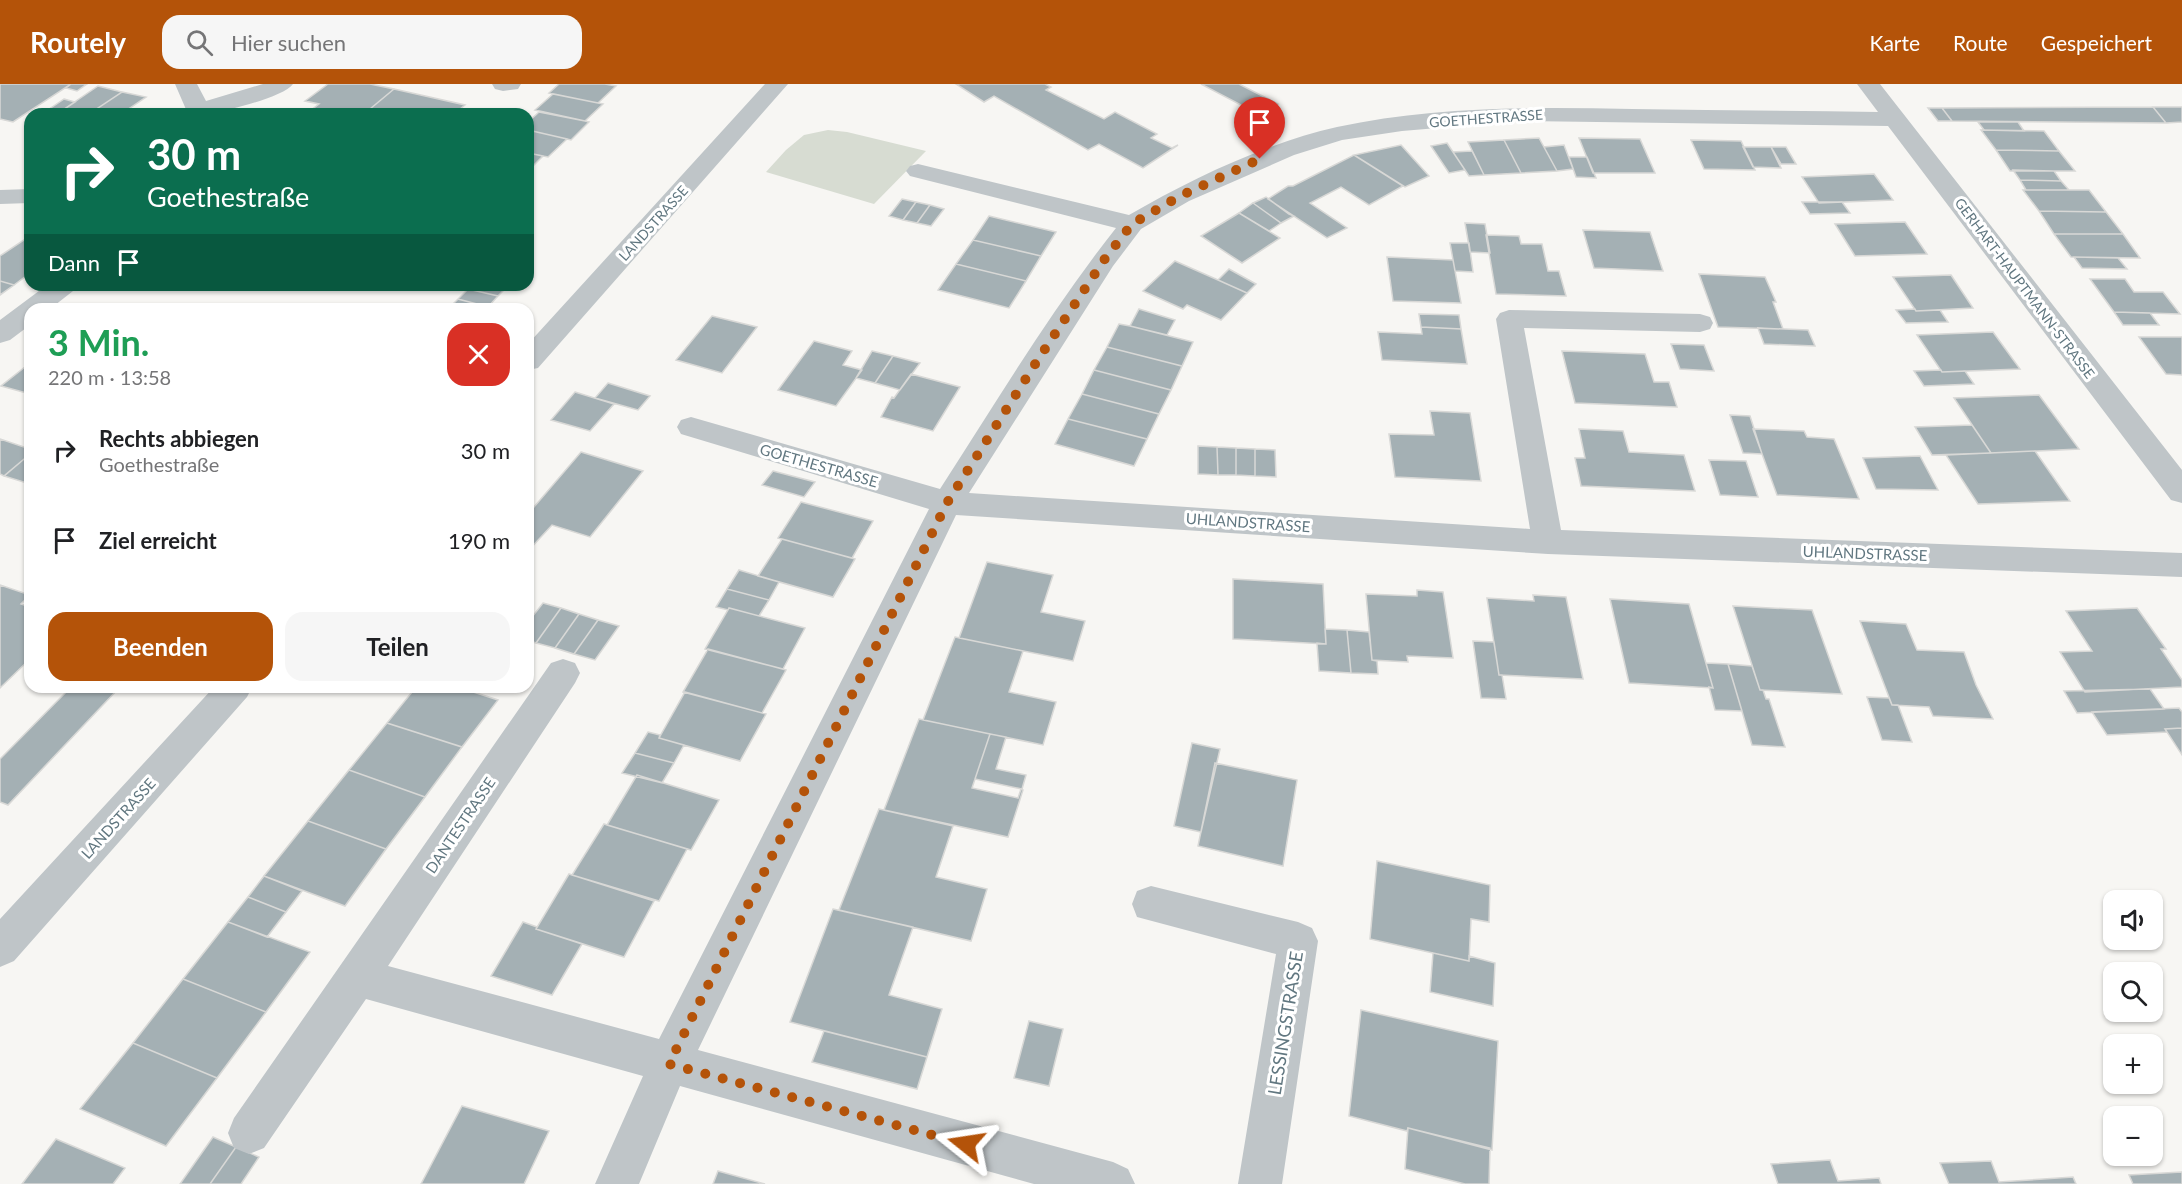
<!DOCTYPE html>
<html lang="de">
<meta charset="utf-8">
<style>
:root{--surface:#fff;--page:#f6f6f6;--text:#202124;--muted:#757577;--accent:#b45309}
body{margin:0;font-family:Lato,sans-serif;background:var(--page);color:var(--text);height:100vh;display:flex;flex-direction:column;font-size:22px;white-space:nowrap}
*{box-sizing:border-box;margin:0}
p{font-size:20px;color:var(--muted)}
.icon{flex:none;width:33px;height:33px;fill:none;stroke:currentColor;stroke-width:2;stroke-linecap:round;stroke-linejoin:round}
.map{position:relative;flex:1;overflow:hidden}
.details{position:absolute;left:24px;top:219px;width:510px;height:390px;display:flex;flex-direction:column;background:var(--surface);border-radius:18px;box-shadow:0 2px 4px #0004}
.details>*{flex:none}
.top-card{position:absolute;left:24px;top:24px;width:510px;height:183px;border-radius:18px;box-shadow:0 2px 4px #0004;background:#0b6e4f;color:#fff;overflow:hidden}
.buttons{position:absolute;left:2103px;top:806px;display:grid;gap:12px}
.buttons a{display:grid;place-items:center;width:60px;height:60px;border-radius:12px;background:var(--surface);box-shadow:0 2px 4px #0004;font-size:30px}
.pin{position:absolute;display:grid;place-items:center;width:51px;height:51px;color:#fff;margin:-62px -26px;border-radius:50% 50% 50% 0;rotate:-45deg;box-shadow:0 0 6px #0007}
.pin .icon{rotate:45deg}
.me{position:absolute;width:66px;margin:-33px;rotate:285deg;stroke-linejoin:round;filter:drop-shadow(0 0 4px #0008)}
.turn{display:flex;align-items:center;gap:21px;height:126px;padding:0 24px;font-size:27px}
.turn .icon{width:78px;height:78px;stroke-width:2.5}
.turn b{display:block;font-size:42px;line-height:51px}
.then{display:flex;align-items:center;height:57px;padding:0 24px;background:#0003;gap:12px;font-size:22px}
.round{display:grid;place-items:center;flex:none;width:63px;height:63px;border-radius:18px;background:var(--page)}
.headline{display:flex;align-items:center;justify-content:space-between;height:102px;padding:0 24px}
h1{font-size:36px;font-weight:700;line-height:45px;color:#1e9e55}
.button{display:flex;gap:12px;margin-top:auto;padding:12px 24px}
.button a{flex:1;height:69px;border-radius:18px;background:var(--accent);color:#fff;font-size:24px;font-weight:700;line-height:69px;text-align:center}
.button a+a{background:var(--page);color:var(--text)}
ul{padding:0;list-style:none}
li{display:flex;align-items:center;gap:18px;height:90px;padding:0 24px}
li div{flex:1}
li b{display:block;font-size:22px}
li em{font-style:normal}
header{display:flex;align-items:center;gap:36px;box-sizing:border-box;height:84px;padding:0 30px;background:var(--accent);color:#fff}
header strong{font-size:28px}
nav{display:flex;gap:33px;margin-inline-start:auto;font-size:21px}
.search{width:420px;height:54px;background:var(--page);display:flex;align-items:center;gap:15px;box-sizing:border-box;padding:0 21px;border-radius:18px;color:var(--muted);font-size:22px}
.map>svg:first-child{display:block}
.green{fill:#d7dcd2}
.building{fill:#a4b0b4;stroke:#d8d8d6;stroke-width:1.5}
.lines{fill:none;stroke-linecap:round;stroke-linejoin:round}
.minor{fill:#bfc5c8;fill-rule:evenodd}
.route{stroke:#b45309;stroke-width:10;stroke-dasharray:0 18}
.labels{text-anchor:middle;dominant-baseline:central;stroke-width:6;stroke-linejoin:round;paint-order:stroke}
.far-street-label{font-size:14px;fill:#617780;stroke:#fff}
.street-label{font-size:15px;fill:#617780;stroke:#fff}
.near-street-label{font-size:18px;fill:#617780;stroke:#fff}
</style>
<header>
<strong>Routely</strong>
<div class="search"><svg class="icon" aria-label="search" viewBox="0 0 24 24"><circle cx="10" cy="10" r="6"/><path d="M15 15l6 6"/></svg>Hier suchen</div>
<nav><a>Karte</a><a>Route</a><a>Gespeichert</a></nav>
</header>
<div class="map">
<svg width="2182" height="1100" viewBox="0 0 2182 1100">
<rect width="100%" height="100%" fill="#f7f6f3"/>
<path class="green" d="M 828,46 L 847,48 L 926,67 L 874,120 L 766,88 L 786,66 L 804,51 Z"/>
<path class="building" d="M 0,0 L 71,0 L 13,38 L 0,35 Z
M 71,0 L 87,0 L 77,7 L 66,4 Z
M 328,0 L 370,0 L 394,5 L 364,30 L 321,30 L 310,27 L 319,20 L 305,17 Z
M 559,0 L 605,0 L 616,2 L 598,19 L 549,9 Z
M 956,0 L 1045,0 L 1051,3 L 1046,6 L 1104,35 L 1115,28 L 1157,50 L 1151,54 L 1172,64 L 1178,61 L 1143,84 L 1099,60 L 1088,66 L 994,12 L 984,18 Z
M 1201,0 L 1239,0 L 1278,20 L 1260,31 Z
M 98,2 L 122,8 L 89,30 L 57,30 Z
M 394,5 L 465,21 L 454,30 L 364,30 Z
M 122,8 L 146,13 L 121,30 L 89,30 Z
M 553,10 L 603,20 L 585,37 L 535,26 Z
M 64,15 L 75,18 L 57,30 L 42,30 Z
M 2153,23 L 2182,23 L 2182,38 L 2166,39 Z
M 2153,23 L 2166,39 L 1952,37 L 1942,24 Z
M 1928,24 L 1942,24 L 1952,37 L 1938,37 Z
M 539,28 L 585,37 L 589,38 L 571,56 L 528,46 L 528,38 Z
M 1978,38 L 2018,38 L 2024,47 L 1984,46 Z
M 528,46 L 567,55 L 548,73 L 528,69 Z
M 1981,46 L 2044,47 L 2059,67 L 1996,66 Z
M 1539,54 L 1557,87 L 1521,89 L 1504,56 Z
M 1579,54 L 1640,55 L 1655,89 L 1593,89 Z
M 1504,56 L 1521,89 L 1484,91 L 1468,58 Z
M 1691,56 L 1741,57 L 1755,86 L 1704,85 Z
M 1447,59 L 1465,86 L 1449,89 L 1431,62 Z
M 1401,61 L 1429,92 L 1405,103 L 1354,71 Z
M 1564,61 L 1573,85 L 1557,87 L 1544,63 Z
M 1743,63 L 1771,63 L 1781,84 L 1753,83 Z
M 1771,63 L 1786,63 L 1796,80 L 1781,80 Z
M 1996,66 L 2059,67 L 2075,87 L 2010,87 Z
M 1472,67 L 1484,91 L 1469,92 L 1453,68 Z
M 528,69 L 543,72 L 528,87 Z
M 1354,71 L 1403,102 L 1369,121 L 1341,103 L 1310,119 L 1347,144 L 1327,154 L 1268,115 L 1288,102 L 1293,102 Z
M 1569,73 L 1587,73 L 1596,94 L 1576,93 Z
M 2013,86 L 2054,87 L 2061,97 L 2020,96 Z
M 1874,90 L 1893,116 L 1819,119 L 1802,93 Z
M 2020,96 L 2061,97 L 2069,106 L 2026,106 Z
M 2023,106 L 2089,106 L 2106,128 L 2039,127 Z
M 1266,113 L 1289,130 L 1294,132 L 1281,139 L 1253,119 Z
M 902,115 L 916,118 L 903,136 L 889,132 Z
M 916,118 L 930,121 L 917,139 L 903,136 Z
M 1802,118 L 1842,118 L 1850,129 L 1810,130 Z
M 1253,119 L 1281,139 L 1269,147 L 1239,129 Z
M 930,121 L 944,125 L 931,142 L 917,139 Z
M 2039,127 L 2106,128 L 2123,150 L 2054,150 Z
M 1239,129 L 1280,154 L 1242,179 L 1201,152 Z
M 989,132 L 1056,148 L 1041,172 L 973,156 Z
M 1905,138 L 1927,170 L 1855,172 L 1835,140 Z
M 1465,139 L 1485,140 L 1490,169 L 1470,168 Z
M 1583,146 L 1650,148 L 1663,187 L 1594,184 Z
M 2054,150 L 2123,150 L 2140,174 L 2071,173 Z
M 1486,151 L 1519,152 L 1521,160 L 1542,160 L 1548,187 L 1559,187 L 1566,212 L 1496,210 Z
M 30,152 L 30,189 L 14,201 L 0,197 L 0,172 Z
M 973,156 L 1041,172 L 1026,197 L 956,180 Z
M 1450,159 L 1469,159 L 1473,188 L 1455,187 Z
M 1387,173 L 1453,176 L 1461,219 L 1393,217 Z
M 2074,173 L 2118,174 L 2127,185 L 2082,184 Z
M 1175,177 L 1218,196 L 1247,209 L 1221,236 L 1187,221 L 1183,225 L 1143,207 Z
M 956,180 L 1026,197 L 1009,224 L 938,206 Z
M 1229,185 L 1256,200 L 1247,209 L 1218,196 Z
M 1699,190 L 1765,193 L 1776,218 L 1773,218 L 1783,245 L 1718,243 Z
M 1951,191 L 1973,224 L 1916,227 L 1893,193 Z
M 2090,195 L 2125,195 L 2134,208 L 2163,208 L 2180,230 L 2114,228 Z
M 0,197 L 14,201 L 0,211 Z
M 472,201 L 509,201 L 498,212 L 468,205 Z
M 468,205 L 498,212 L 488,223 L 458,215 Z
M 458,215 L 488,223 L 486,225 L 448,225 Z
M 1139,225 L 1175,236 L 1167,251 L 1130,242 Z
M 1915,225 L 1916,227 L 1940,226 L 1948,238 L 1906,239 L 1896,226 Z
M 2114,228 L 2150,229 L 2159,241 L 2123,241 Z
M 1419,230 L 1459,231 L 1461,245 L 1421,243 Z
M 712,232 L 757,243 L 722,289 L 676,276 Z
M 1119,240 L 1130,242 L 1193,258 L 1182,282 L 1107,263 Z
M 1421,243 L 1461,245 L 1467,280 L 1382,276 L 1378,248 L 1422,250 Z
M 1758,244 L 1808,246 L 1815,262 L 1764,260 Z
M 1993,248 L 2020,285 L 1942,288 L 1917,251 Z
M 2139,253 L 2182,253 L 2182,291 L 2166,290 Z
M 814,257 L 852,267 L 843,281 L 862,286 L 836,322 L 778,306 Z
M 1671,260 L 1704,261 L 1714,287 L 1680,285 Z
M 1107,263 L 1182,282 L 1171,306 L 1094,286 Z
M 872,267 L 893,272 L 875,299 L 856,294 Z
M 1562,267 L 1645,270 L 1654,298 L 1669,298 L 1677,323 L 1575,319 Z
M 893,272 L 920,279 L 900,306 L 875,299 Z
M 30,279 L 30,310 L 1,302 Z
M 1094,286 L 1171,306 L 1159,330 L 1082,310 Z
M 1941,286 L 1942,288 L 1965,287 L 1974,300 L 1924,302 L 1914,287 Z
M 911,290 L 960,303 L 933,347 L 881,333 L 892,313 L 894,314 Z
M 608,299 L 650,312 L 638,326 L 595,314 Z
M 575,308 L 614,320 L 590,347 L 551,336 Z
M 1082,310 L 1159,330 L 1147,355 L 1068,335 Z
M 2039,311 L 2079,365 L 1991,369 L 1954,314 Z
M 1430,327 L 1470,329 L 1481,397 L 1395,393 L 1389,350 L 1434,351 Z
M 1730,331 L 1750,332 L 1762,370 L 1743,369 Z
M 1068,335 L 1147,355 L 1134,382 L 1055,360 Z
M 1972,341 L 1991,369 L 1932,371 L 1915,343 Z
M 1579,345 L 1623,347 L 1629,368 L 1684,371 L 1695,407 L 1581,402 L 1575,374 L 1585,374 Z
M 1753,345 L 1804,347 L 1807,353 L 1834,355 L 1859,415 L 1777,411 Z
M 0,355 L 30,365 L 30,370 L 4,392 L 0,390 Z
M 1198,362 L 1217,363 L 1218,391 L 1198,390 Z
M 1217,363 L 1236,364 L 1236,391 L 1218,391 Z
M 1236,364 L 1255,365 L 1255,392 L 1236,391 Z
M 1255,365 L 1275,366 L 1276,393 L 1255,392 Z
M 2035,367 L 2070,417 L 1978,420 L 1946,371 Z
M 581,368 L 643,387 L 590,453 L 552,441 L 528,467 L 528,430 Z
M 30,370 L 30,400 L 4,392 Z
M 1920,372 L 1938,406 L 1876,405 L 1863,374 Z
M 1709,376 L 1746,377 L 1758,413 L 1720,411 Z
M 773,387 L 815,398 L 804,413 L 762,401 Z
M 801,418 L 873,437 L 852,474 L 778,454 Z
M 782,455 L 855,475 L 833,513 L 758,492 Z
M 987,478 L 1053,491 L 1041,528 L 1085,537 L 1073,577 L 959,554 Z
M 739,486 L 779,498 L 769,516 L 727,505 Z
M 1233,495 L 1323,500 L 1326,560 L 1233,555 Z
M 0,501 L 30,511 L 21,520 L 30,523 L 30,575 L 0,604 Z
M 727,505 L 769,516 L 759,532 L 729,524 L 728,526 L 716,523 Z
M 1417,506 L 1443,508 L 1453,574 L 1407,572 L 1408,578 L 1372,576 L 1366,510 L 1417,512 Z
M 1533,511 L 1566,513 L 1583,595 L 1499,591 L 1487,514 L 1534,517 Z
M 1610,515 L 1689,520 L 1713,604 L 1629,599 Z
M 543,519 L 561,524 L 536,559 L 528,556 L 528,538 Z
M 1733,522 L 1812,526 L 1842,610 L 1760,606 Z
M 561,524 L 579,530 L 555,564 L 536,559 Z
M 729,524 L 805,544 L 783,585 L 705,565 Z
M 2137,524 L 2166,565 L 2161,565 L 2182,596 L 2182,603 L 2085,608 L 2060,568 L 2092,567 L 2066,527 Z
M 579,530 L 598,536 L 574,570 L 555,564 Z
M 598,536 L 619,542 L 595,576 L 574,570 Z
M 1860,537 L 1906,540 L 1917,566 L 1964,568 L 1976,601 L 1993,635 L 1933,632 L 1929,623 L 1892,621 Z
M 1325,545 L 1347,546 L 1351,589 L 1319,587 L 1317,559 L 1326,560 Z
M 1347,546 L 1369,548 L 1372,576 L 1377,577 L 1378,590 L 1351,589 Z
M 955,553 L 1023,567 L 1009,608 L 1056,618 L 1043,661 L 923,636 Z
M 1473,557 L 1494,558 L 1499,591 L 1502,591 L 1506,615 L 1481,614 Z
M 708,565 L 786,586 L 762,629 L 683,608 Z
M 1706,579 L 1728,580 L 1742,627 L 1715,626 L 1709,603 L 1713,604 Z
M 1728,580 L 1752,582 L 1760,606 L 1763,606 L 1766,615 L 1769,615 L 1785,663 L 1752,661 Z
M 71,603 L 120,603 L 8,721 L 0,718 L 0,675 Z
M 416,603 L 458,603 L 498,616 L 462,663 L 387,639 Z
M 2150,605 L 2164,625 L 2077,629 L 2064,607 Z
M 685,608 L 766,630 L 740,677 L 659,654 Z
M 1867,613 L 1889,614 L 1892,621 L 1898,621 L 1912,658 L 1882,656 Z
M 2179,624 L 2182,628 L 2182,644 L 2165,645 L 2167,648 L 2107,651 L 2092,628 Z
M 919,635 L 990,650 L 972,704 L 1018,714 L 1021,705 L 1023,706 L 1008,753 L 884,726 Z
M 387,639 L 462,663 L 425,713 L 349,686 Z
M 2182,644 L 2182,671 L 2165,645 Z
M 648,648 L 660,651 L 659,654 L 684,661 L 674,679 L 635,669 Z
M 990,650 L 1006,653 L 996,685 L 1026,691 L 1022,705 L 975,695 Z
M 1192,659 L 1220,665 L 1201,748 L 1174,742 Z
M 635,669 L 674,679 L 662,699 L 622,689 Z
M 1215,679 L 1297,696 L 1283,782 L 1198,762 Z
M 349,686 L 425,713 L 386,765 L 308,737 Z
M 637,691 L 719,716 L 691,766 L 607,741 Z
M 879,725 L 953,742 L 936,793 L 987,805 L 971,857 L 839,826 Z
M 308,737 L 386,765 L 345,822 L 264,792 Z
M 604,740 L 687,765 L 659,817 L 572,791 Z
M 1377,777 L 1490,801 L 1489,838 L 1471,835 L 1469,877 L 1370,855 Z
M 569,790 L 654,817 L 624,873 L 536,845 Z
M 264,792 L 302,807 L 286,828 L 248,813 Z
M 248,813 L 286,828 L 267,853 L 228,838 Z
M 833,825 L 913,843 L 889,911 L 942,925 L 927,973 L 790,938 Z
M 228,838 L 310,868 L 266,928 L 183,895 Z
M 523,838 L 537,843 L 536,845 L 582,860 L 552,911 L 491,892 Z
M 1433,869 L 1469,877 L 1469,872 L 1495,879 L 1493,922 L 1430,908 Z
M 183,895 L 266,928 L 217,994 L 133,959 Z
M 1361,926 L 1498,957 L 1492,1066 L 1408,1044 L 1407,1047 L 1349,1032 Z
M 1029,937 L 1063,945 L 1049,1002 L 1014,994 Z
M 824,947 L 927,973 L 917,1005 L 812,978 Z
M 133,959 L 217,994 L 166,1062 L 80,1025 Z
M 462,1022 L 549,1047 L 524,1100 L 421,1100 Z
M 1408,1044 L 1490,1064 L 1489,1100 L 1465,1100 L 1405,1085 Z
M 213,1053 L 236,1063 L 210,1100 L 180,1100 Z
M 56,1055 L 125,1084 L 113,1100 L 22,1100 Z
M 236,1063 L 259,1073 L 241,1100 L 210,1100 Z
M 1830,1076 L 1838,1097 L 1879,1094 L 1881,1100 L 1778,1100 L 1771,1080 Z
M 1991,1077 L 1999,1098 L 2073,1093 L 2076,1100 L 1949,1100 L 1940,1079 Z
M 718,1087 L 765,1100 L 713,1100 Z
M 2182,1088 L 2182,1100 L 2133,1100 L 2129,1091 Z"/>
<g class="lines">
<path class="minor" d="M 175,0 L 197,0 L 206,17 L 263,0 L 293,0 C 284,13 229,26 212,29 C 204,31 195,30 188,30 Z
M 492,0 L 521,0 L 518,5 L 503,7 L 495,5 Z
M 765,0 L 788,0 L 538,284 L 528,286 L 528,260 Z
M 1857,0 L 1880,0 L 2182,386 L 2182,419 L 2171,416 L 1888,42 L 1521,37 L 1402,47 L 1342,56 L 1294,71 L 1189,117 L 1141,145 L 1113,182 L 969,409 L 1530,445 L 1496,235 L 1500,229 L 1509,226 L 1700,230 L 1710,233 L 1713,239 L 1710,245 L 1700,248 L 1524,244 L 1561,446 L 2182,469 L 2182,493 L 1548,470 L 956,431 L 698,966 L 1113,1078 L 1128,1085 L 1135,1100 L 1034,1100 L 680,1002 L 639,1100 L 595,1100 L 643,992 L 366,915 L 264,1064 L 249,1070 L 234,1064 L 228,1049 L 234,1034 L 551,579 L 563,575 L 575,579 L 580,589 L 575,599 L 388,882 L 659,955 L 929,425 L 681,350 L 677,343 L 681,336 L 691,333 L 940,405 C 997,317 1051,226 1116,144 L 910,92 L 906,87 L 910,82 L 918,80 L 1129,131 C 1191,95 1266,59 1337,43 C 1434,22 1534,23 1632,25 C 1714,26 1796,27 1878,28 Z
M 30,105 L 30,119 L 0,120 L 0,106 Z
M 47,201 L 77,201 L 73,207 L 50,225 L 30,225 L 30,241 L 10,256 L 0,259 L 0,236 Z
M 214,603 L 252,603 L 247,613 L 14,877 L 0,883 L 0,835 Z
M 1151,802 L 1298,838 L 1312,844 L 1318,857 L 1282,1100 L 1238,1100 L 1276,870 L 1137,833 L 1132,820 L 1137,807 Z"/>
</g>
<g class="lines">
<path class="route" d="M 966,1060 L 669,980 L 947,419 L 1039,274 L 1104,176 L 1132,140 L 1180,112 L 1260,75"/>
</g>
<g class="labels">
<g class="far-street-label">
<text transform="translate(1486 34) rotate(-4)">GOETHESTRASSE</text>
<text transform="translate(653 139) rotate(-48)">LANDSTRASSE</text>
<text transform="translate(2025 204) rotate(53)">GERHART-HAUPTMANN-STRASSE</text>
</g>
<g class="street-label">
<text transform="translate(819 381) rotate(16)">GOETHESTRASSE</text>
<text transform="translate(1248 438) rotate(4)">UHLANDSTRASSE</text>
<text transform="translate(1865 469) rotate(2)">UHLANDSTRASSE</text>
<text transform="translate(118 734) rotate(-48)">LANDSTRASSE</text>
<text transform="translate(460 741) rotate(-56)">DANTESTRASSE</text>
</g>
<g class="near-street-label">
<text transform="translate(1285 939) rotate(-81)">LESSINGSTRASSE</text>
</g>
</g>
</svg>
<div class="buttons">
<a><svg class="icon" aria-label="sound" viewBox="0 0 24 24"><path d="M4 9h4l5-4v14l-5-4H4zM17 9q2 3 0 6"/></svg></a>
<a><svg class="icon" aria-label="search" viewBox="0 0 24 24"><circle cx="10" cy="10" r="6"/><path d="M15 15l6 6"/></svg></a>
<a>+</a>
<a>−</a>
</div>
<div class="pin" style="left:1260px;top:75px;background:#d93025"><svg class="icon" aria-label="arrive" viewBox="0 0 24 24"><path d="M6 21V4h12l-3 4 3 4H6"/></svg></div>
<svg class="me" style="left:966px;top:1060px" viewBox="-20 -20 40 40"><path d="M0-17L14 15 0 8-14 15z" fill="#b45309" stroke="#fff" stroke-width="4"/></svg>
<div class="top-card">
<div class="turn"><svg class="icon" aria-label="right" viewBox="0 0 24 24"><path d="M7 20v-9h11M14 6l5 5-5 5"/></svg><div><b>30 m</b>Goethestraße</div></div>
<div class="then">Dann<svg class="icon" aria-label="arrive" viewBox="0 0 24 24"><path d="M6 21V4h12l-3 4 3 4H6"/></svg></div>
</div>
<section class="details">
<div class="headline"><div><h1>3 Min.</h1><p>220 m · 13:58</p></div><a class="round" style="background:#d93025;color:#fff"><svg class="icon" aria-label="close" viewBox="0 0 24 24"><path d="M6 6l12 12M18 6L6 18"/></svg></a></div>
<ul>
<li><svg class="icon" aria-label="right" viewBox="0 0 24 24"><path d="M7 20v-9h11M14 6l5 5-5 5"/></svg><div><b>Rechts abbiegen</b><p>Goethestraße</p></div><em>30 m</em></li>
<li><svg class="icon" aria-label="arrive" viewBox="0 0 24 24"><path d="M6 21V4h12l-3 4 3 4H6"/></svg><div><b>Ziel erreicht</b></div><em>190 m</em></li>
</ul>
<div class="button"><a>Beenden</a><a>Teilen</a></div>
</section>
</div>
